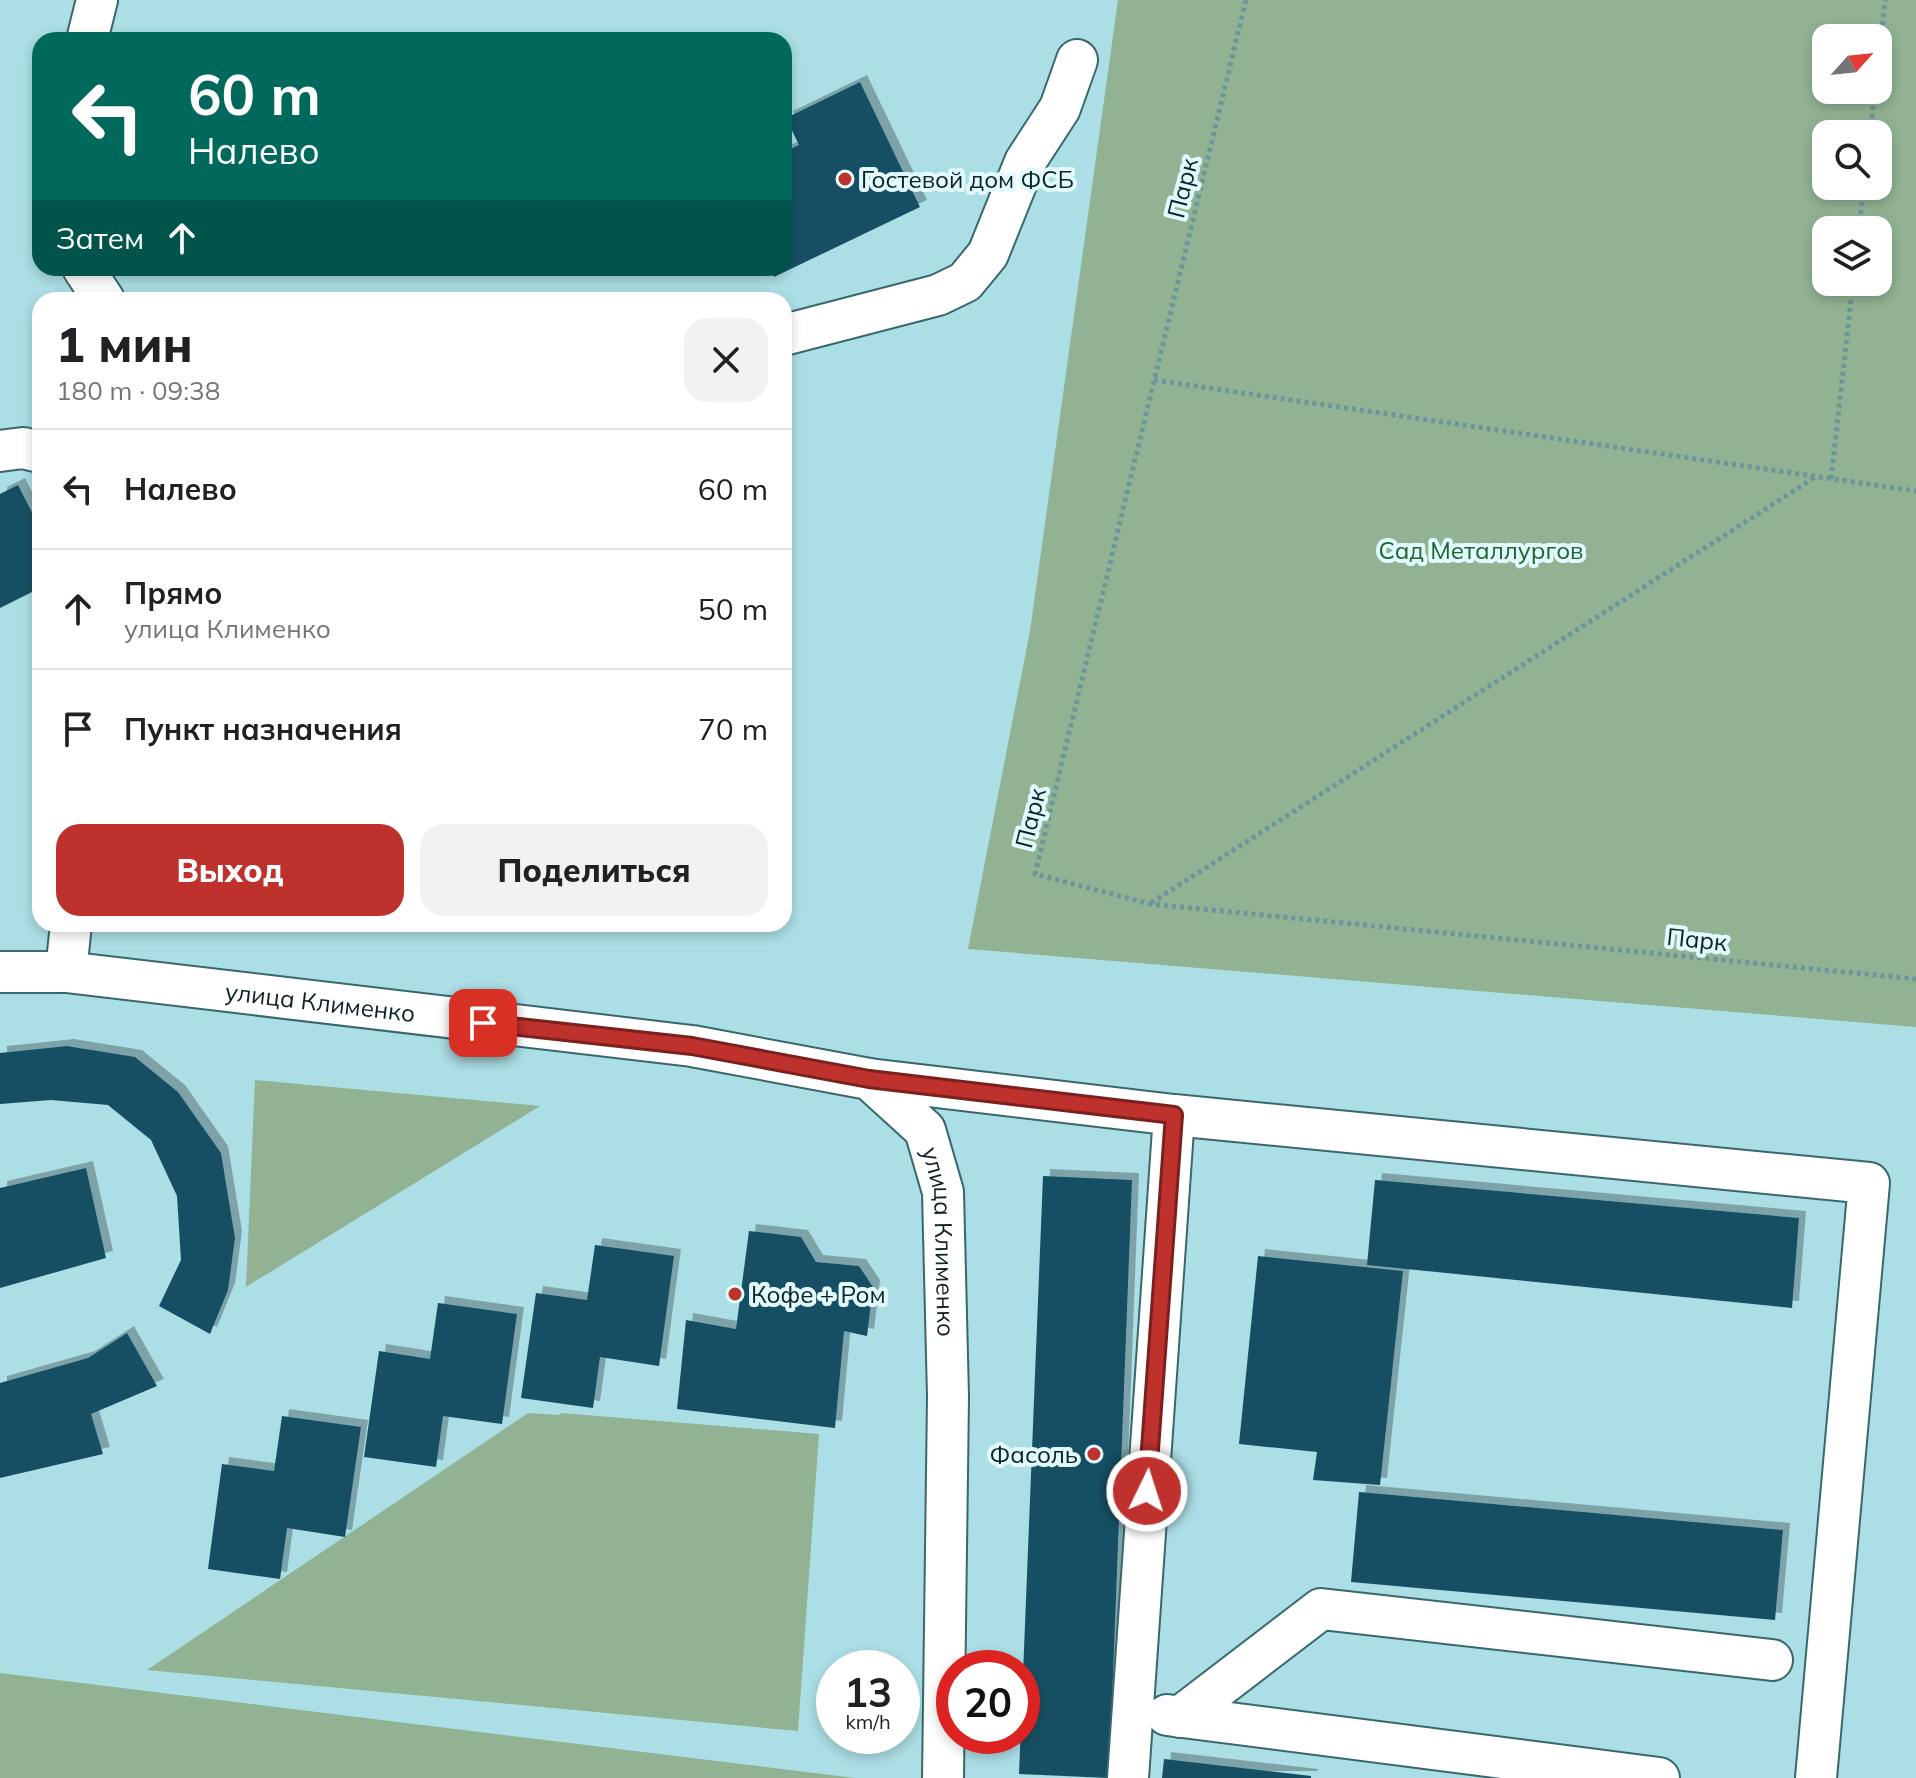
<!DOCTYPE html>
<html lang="ru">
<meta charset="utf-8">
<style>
:root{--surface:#fff;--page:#f2f2f2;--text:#202124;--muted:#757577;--line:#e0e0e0;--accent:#bf312d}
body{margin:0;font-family:Mulish,sans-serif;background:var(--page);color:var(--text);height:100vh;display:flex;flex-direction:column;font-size:30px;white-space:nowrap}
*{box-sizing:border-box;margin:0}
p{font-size:26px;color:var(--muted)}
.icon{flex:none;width:44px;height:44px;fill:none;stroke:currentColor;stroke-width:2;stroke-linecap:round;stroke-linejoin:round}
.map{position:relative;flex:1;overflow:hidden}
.panel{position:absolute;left:32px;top:292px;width:760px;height:640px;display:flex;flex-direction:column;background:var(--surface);border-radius:24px;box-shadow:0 4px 12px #0003}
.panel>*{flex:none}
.hud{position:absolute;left:32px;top:32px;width:760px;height:244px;border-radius:24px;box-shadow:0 4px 12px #0003;background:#00695c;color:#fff;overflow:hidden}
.needle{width:52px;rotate:63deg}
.controls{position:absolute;left:1812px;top:24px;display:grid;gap:16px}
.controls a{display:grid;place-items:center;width:80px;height:80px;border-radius:16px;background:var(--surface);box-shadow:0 4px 12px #0003;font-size:40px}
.speed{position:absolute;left:816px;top:1650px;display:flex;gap:16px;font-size:40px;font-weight:700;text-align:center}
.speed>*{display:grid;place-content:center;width:104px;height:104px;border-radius:50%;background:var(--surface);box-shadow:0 4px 12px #0003;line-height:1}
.speed small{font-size:20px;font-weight:400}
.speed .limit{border:12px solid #d22;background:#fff;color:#111}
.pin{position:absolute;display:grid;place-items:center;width:68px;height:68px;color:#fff;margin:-34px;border-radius:16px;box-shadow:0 4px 12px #0006}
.me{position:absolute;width:88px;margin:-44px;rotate:4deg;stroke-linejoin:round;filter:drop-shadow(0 0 6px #0008)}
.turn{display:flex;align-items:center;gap:28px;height:168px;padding:0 24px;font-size:36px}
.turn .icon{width:104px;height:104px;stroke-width:2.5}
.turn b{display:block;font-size:56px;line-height:68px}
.then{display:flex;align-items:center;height:76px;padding:0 24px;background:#0003;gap:16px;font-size:30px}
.round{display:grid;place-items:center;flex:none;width:84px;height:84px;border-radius:24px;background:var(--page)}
.headline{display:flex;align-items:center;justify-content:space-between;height:136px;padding:0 24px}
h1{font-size:48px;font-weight:800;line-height:60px}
.primary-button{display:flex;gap:16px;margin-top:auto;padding:16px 24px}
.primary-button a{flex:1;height:92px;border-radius:24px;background:var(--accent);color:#fff;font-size:32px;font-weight:800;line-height:92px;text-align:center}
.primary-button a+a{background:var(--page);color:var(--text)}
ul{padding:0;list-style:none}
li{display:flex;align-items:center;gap:24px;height:120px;padding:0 24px;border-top:2px solid var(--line)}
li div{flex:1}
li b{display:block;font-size:30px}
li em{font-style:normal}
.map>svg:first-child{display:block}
.green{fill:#91b393;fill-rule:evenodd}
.building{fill:#164f64;filter:url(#shadow)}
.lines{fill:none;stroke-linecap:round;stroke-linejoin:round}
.minor-casing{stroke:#38686e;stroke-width:44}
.path{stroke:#6e959b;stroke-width:5;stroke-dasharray:4 4;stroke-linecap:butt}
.minor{stroke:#fff;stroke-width:40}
.route-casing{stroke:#7c201d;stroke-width:20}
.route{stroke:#bf312d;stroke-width:14}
.poi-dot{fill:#bf312d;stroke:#e1fafe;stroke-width:3}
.labels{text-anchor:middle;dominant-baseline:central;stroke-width:8;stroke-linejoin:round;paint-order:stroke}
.poi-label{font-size:24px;fill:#0e2225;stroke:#e1fafe;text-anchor:start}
.street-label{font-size:24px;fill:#0e2225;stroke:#e1fafe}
.park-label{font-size:24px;fill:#1e652c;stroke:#e1fafe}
</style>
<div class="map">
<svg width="1916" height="1778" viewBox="0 0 1916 1778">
<defs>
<filter id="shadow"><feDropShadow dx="7" dy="-7" stdDeviation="0" flood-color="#0004"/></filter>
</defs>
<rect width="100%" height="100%" fill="#abdee5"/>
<path class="green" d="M 1118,0 L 1916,0 L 1916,1027 L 968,949 L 1030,631 ZM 1826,38 L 1878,38 L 1878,90 L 1826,90 ZM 1826,134 L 1878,134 L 1878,186 L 1826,186 ZM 1826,230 L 1878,230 L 1878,282 L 1826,282 Z
M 255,1080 L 540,1106 L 246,1287 Z
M 528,1413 L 560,1415 L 561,1413 L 819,1434 L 798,1731 L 147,1670 Z
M 0,1673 L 855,1778 L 0,1778 Z"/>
<path class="building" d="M 860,82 L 920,207 L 774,277 L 770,268 L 784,268 L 784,152 L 799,145 L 786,118 Z
M 18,485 L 40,528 L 40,588 L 0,608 L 0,494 Z
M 67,1046 L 135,1057 L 178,1092 L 221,1153 L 235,1238 L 228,1290 L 210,1334 L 159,1306 L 181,1260 L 177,1196 L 151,1140 L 108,1105 L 51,1100 L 0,1104 L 0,1053 Z
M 86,1168 L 106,1258 L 0,1288 L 0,1188 Z
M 1043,1176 L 1132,1180 L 1109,1778 L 1019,1774 Z
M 1375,1180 L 1799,1218 L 1792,1308 L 1367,1265 Z
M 749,1231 L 801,1237 L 816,1262 L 859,1266 L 873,1287 L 867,1336 L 844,1331 L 835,1428 L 677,1409 L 686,1320 L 736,1329 Z
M 595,1245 L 674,1256 L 659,1366 L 600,1357 L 593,1408 L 521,1398 L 536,1293 L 587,1300 Z
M 1258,1256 L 1403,1271 L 1380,1485 L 1313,1480 L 1317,1452 L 1239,1444 Z
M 438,1303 L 517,1314 L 502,1424 L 443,1416 L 436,1467 L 364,1457 L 379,1351 L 430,1359 Z
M 127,1333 L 157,1386 L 91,1414 L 103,1454 L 0,1478 L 0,1383 L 88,1358 Z
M 282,1416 L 361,1427 L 345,1537 L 287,1528 L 280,1579 L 208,1569 L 222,1464 L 274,1471 Z
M 1359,1492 L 1783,1530 L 1775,1620 L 1351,1582 Z
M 1164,1759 L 1311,1776 L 1311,1778 L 1162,1778 Z"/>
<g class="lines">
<g class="minor-casing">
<g id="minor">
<path d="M 87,40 L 97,0"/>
<path d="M 83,268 L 104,300"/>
<path d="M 784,335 L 938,295 L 965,282 L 988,254 L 1025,162 L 1060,108 L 1077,60"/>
<path d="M 0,451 L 23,448 L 40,452"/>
<path id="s1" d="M 0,972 L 66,972 L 692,1046 L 869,1079 L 925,1130 L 943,1192 L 948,1397 L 943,1778"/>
<path d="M 66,972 L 71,924"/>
<path d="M 869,1079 L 1174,1115 L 1128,1778"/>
<path d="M 1174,1115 L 1869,1183 L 1816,1778"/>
<path d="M 1167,1715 L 1659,1778"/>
<path d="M 1180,1717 L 1321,1609 L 1772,1660"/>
</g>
</g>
<path class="path" d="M 1246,0 L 1035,874 L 1150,904 L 1916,979
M 1878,65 L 1885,0
M 1870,134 L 1875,90
M 1859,230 L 1864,186
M 1154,380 L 1916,491
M 1831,479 L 1853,282
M 1151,903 L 1817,476"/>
<use href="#minor" class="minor"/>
</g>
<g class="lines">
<g class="route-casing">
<path id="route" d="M 483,1023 L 692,1046 L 869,1079 L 1174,1115 L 1147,1491"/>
</g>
<use href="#route" class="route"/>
</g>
<g class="poi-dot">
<circle cx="845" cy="179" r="8"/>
<circle cx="735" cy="1294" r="8"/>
<circle cx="1094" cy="1454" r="8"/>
</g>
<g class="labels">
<g class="poi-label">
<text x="861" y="179">Гостевой дом ФСБ</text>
<text x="751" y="1294">Кофе + Ром</text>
<text x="1078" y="1454" text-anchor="end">Фасоль</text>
</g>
<g class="street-label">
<text transform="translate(1182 188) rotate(-76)">Парк</text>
<text transform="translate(1030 818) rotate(-76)">Парк</text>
<text transform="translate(1697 939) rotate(6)">Парк</text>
<text stroke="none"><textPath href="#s1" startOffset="322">улица Клименко</textPath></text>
<text stroke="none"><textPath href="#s1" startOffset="1066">улица Клименко</textPath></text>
</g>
<g class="park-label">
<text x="1481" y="550">Сад Металлургов</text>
</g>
</g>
</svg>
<div class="controls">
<a><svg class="needle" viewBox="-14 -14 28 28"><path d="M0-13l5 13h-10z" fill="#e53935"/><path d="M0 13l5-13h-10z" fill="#757577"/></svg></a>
<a><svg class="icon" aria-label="search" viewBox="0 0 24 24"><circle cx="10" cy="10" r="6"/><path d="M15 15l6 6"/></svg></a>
<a><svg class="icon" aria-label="layers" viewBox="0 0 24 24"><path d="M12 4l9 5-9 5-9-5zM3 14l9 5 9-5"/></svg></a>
</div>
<div class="speed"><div>13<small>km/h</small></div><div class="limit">20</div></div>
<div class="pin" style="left:483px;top:1023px;background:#d93025"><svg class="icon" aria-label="arrive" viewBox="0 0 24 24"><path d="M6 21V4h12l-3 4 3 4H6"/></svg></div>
<svg class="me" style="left:1147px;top:1491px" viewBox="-20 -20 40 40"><circle r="17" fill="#bf312d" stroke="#fff" stroke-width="3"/><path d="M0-11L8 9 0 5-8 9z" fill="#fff"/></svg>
<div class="hud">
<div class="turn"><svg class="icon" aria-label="left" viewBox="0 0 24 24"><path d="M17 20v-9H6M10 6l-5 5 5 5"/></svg><div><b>60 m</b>Налево</div></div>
<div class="then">Затем<svg class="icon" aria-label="ahead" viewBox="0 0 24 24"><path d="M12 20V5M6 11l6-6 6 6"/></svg></div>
</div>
<section class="panel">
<div class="headline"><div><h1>1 мин</h1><p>180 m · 09:38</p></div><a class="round"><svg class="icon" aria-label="close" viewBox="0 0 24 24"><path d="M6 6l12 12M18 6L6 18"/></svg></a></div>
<ul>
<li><svg class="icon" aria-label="left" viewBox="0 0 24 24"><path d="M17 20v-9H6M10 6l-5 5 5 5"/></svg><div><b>Налево</b></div><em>60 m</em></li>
<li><svg class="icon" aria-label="ahead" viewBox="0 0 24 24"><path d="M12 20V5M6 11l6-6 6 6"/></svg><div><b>Прямо</b><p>улица Клименко</p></div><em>50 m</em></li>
<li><svg class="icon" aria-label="arrive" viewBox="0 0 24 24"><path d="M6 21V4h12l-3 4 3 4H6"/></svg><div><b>Пункт назначения</b></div><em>70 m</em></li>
</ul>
<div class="primary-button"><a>Выход</a><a>Поделиться</a></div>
</section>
</div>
